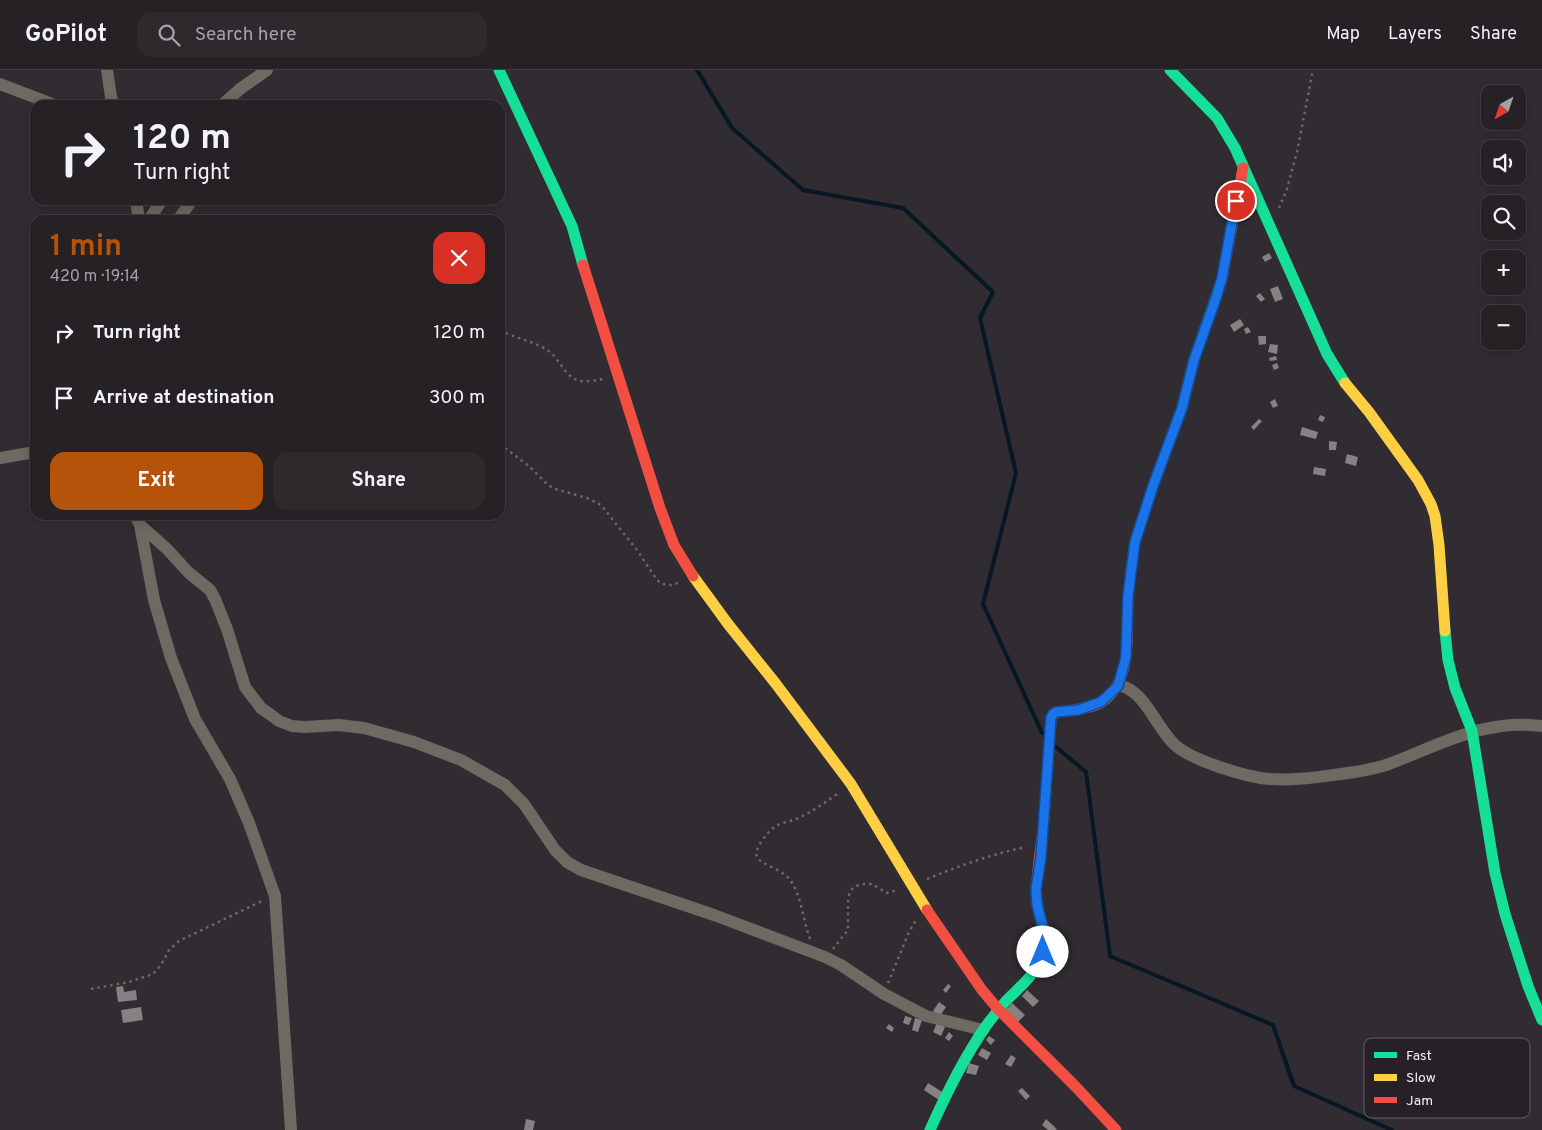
<!DOCTYPE html>
<meta charset="utf-8">
<style>
:root{--surface:#252125;--page:#2d292d;--text:#f1f3f6;--muted:#a3a3a7;--line:#423e42;--accent:#b45309}
body{margin:0;font-family:Overpass,sans-serif;background:var(--page);color:var(--text);height:100vh;display:flex;flex-direction:column;font-size:19px;white-space:nowrap}
*{box-sizing:border-box;margin:0}
p{font-size:16px;color:var(--muted)}
.icon{flex:none;width:28px;height:28px;fill:none;stroke:currentColor;stroke-width:2;stroke-linecap:round;stroke-linejoin:round}
.map{position:relative;flex:1;overflow:hidden}
.side{position:absolute;left:30px;top:145px;width:475px;height:305px;display:flex;flex-direction:column;background:var(--surface);border-radius:15px;box-shadow:0 2px 12px #0003,0 0 0 1px var(--line)}
.side>*{flex:none}
.top-card{position:absolute;left:30px;top:30px;width:475px;height:105px;border-radius:15px;box-shadow:0 2px 12px #0003,0 0 0 1px var(--line);background:#252125;color:var(--text);overflow:hidden}
.needle{width:32px;rotate:220deg}
.tools{position:absolute;left:1481px;top:15px;display:grid;gap:10px}
.tools a{display:grid;place-items:center;width:45px;height:45px;border-radius:10px;background:var(--surface);box-shadow:0 2px 12px #0003,0 0 0 1px var(--line);font-size:25px}
.pin{position:absolute;display:grid;place-items:center;width:42px;height:42px;color:#fff;margin:-21px;border:2px solid #fff;border-radius:50%;box-shadow:0 1px 5px #0007}
.me{position:absolute;width:55px;margin:-28px;rotate:0deg;stroke-linejoin:round;filter:drop-shadow(0 0 4px #0008)}
.turn{display:flex;align-items:center;gap:18px;height:105px;padding:0 20px;font-size:22px}
.turn .icon{width:65px;height:65px;stroke-width:2.5}
.turn b{display:block;font-size:35px;line-height:42px}
.round{display:grid;place-items:center;flex:none;width:52px;height:52px;border-radius:15px;background:var(--page)}
.head{display:flex;align-items:center;justify-content:space-between;height:85px;padding:0 20px}
h1{font-size:30px;font-weight:700;line-height:38px;color:var(--accent)}
.action{display:flex;gap:10px;margin-top:auto;padding:10px 20px}
.action a{flex:1;height:58px;border-radius:15px;background:var(--accent);color:#fff;font-size:20px;font-weight:700;line-height:58px;text-align:center}
.action a+a{background:var(--page);color:var(--text)}
ul{padding:0;list-style:none}
li{display:flex;align-items:center;gap:15px;height:65px;padding:0 20px}
li div{flex:1}
li b{display:block;font-size:19px}
li em{font-style:normal}
header{display:flex;align-items:center;gap:30px;box-sizing:border-box;height:70px;padding:0 25px;background:var(--surface);border-bottom:1px solid var(--line)}
header strong{font-size:24px}
nav{display:flex;gap:28px;margin-inline-start:auto;font-size:18px}
.search{width:350px;height:45px;background:var(--page);display:flex;align-items:center;gap:12px;box-sizing:border-box;padding:0 18px;border-radius:15px;color:var(--muted);font-size:19px}
.map>svg:first-child{display:block}
.lines{fill:none;stroke-linecap:round;stroke-linejoin:round}
.stream{stroke:#051823;stroke-width:4}
.building{fill:#868182}
.path{stroke:#6c6865;stroke-width:2.5;stroke-dasharray:2.5 4;stroke-linecap:butt}
.street{stroke:#6e6961;stroke-width:12}
.fast{stroke:#16e098;stroke-width:11}
.slow{stroke:#ffcf43;stroke-width:11}
.jam{stroke:#f24e42;stroke-width:11}
.route-casing{stroke:#114b97;stroke-width:12}
.route{stroke:#1a73e8;stroke-width:9}
.key{fill:#282029;stroke:#665e66;stroke-width:1}
.key-label{font-size:14px;fill:#f5eff5}
</style>
<header>
<strong>GoPilot</strong>
<div class="search"><svg class="icon" aria-label="search" viewBox="0 0 24 24"><circle cx="10" cy="10" r="6"/><path d="M15 15l6 6"/></svg>Search here</div>
<nav><a>Map</a><a>Layers</a><a>Share</a></nav>
</header>
<div class="map">
<svg width="1542" height="1060" viewBox="0 0 1542 1060">
<rect width="100%" height="100%" fill="#312c31"/>
<g class="lines">
<path class="stream" d="M 697,0 L 732,58 L 803,120 L 903,138 L 993,222 L 980,248 L 1016,403 L 983,534 L 1042,663
M 1056,677 L 1086,702 L 1110,886 L 1273,955 L 1294,1016 L 1392,1060"/>
</g>
<path class="building" d="M 1269,183 L 1272,188 L 1265,192 L 1262,187 Z
M 1278,216 L 1283,229 L 1275,232 L 1270,219 Z
M 1260,223 L 1265,229 L 1261,232 L 1256,226 Z
M 1240,249 L 1244,255 L 1234,262 L 1230,255 Z
M 1248,257 L 1251,262 L 1246,264 L 1244,259 Z
M 1258,266 L 1266,266 L 1266,274 L 1259,275 Z
M 1270,274 L 1278,275 L 1277,284 L 1268,282 Z
M 1276,286 L 1277,290 L 1270,291 L 1269,288 Z
M 1277,293 L 1279,298 L 1274,300 L 1272,295 Z
M 1275,329 L 1278,336 L 1273,338 L 1270,332 Z
M 1320,345 L 1325,347 L 1323,352 L 1318,350 Z
M 1259,349 L 1262,351 L 1254,360 L 1251,357 Z
M 1302,357 L 1318,362 L 1316,369 L 1300,365 Z
M 1329,371 L 1337,372 L 1336,380 L 1329,380 Z
M 1347,384 L 1358,387 L 1356,396 L 1345,393 Z
M 1314,397 L 1326,399 L 1325,406 L 1313,404 Z
M 948,914 L 951,916 L 946,923 L 943,920 Z
M 123,916 L 124,922 L 136,920 L 137,930 L 118,932 L 116,917 Z
M 1027,920 L 1039,931 L 1033,937 L 1022,926 Z
M 939,932 L 946,937 L 940,946 L 933,941 Z
M 1012,933 L 1025,945 L 1017,953 L 1005,941 Z
M 141,937 L 143,950 L 123,953 L 121,940 Z
M 905,946 L 912,948 L 909,955 L 903,953 Z
M 915,948 L 922,950 L 918,962 L 912,960 Z
M 937,953 L 945,957 L 941,966 L 933,962 Z
M 889,954 L 894,958 L 892,962 L 886,958 Z
M 949,962 L 953,966 L 949,971 L 945,968 Z
M 989,966 L 995,970 L 991,975 L 986,970 Z
M 982,978 L 991,983 L 987,990 L 978,985 Z
M 1011,985 L 1016,988 L 1011,997 L 1005,994 Z
M 969,993 L 979,996 L 976,1005 L 966,1003 Z
M 928,1013 L 944,1023 L 939,1030 L 924,1020 Z
M 1022,1018 L 1030,1026 L 1026,1030 L 1018,1021 Z
M 526,1049 L 535,1051 L 533,1060 L 524,1060 Z
M 1046,1049 L 1057,1059 L 1055,1060 L 1048,1060 L 1042,1055 Z"/>
<g class="lines">
<path class="path" d="M 1279,138 L 1287,119 L 1297,82 L 1313,0
M 500,260 C 516,269 535,271 550,282 C 560,290 565,306 577,310 C 585,313 596,310 604,309
M 500,374 L 530,397 L 548,415 L 555,419 L 587,428 L 601,435 L 637,480 L 657,510 L 662,514 L 671,515 L 681,512
M 927,809 C 959,796 992,784 1026,777
M 810,869 C 803,850 802,828 791,811 C 783,799 761,795 757,787 C 753,779 769,760 776,756 C 781,753 788,752 794,750 C 810,743 825,733 840,722
M 833,879 L 848,860 L 848,827 L 852,819 L 856,816 L 864,814 L 872,814 L 887,823 L 898,820
M 888,913 L 909,862 L 916,850
M 91,919 L 129,912 L 153,904 L 161,895 L 169,880 L 179,871 L 264,830"/>
<path class="street" d="M 107,0 L 111,27 L 114,35
M 0,14 L 55,35
M 222,35 L 240,19 L 267,0
M 136,130 L 139,150
M 149,150 L 162,130
M 178,150 L 192,130
M 0,388 L 35,382
M 135,445 L 140,455 L 154,530 L 171,588 L 195,649 L 230,709 L 249,753 L 275,826 L 291,1060
M 140,455 L 167,479 L 188,502 L 210,520 L 215,529 L 227,559 L 245,617 L 261,638 L 271,645 L 279,651 L 292,656 L 304,657 L 339,655 L 364,658 L 414,672 L 461,690 L 505,715 L 524,734 L 555,780 L 567,792 L 581,800 L 714,845 L 825,887 L 841,895 L 884,924 L 926,946 L 983,960
M 1118,615 C 1144,619 1156,657 1174,674 C 1190,690 1246,707 1269,709 C 1293,711 1317,707 1341,704 C 1356,702 1371,700 1386,695 C 1438,676 1484,648 1542,656"/>
<path class="fast" d="M 499,0 L 572,156 L 583,195
M 1170,0 L 1217,48 L 1235,78 L 1327,284 L 1345,313
M 1131,500 L 1135,472 L 1153,416 L 1182,338 L 1194,290 L 1222,209
M 1445,561 L 1448,590 L 1455,618 L 1472,661 L 1495,803 L 1505,844 L 1528,916 L 1542,950
M 930,1060 C 946,1024 963,989 986,956 C 992,948 998,940 1005,932 C 1019,917 1039,903 1043,881 C 1047,860 1035,839 1036,818"/>
<path class="slow" d="M 1345,313 L 1369,342 L 1418,410 L 1431,434 L 1435,446 L 1439,475 L 1445,561
M 693,506 L 728,554 L 776,614 L 851,714 L 927,840"/>
<path class="jam" d="M 583,195 L 660,438 L 674,475 L 693,506
M 1222,209 L 1243,98
M 1036,818 L 1044,750 L 1051,648 L 1056,642 C 1068,641 1091,639 1102,632 C 1134,610 1126,561 1128,527 C 1129,518 1130,509 1131,500
M 927,840 L 982,920 L 998,939 L 1076,1017 L 1116,1060"/>
</g>
<g class="lines">
<g class="route-casing">
<path id="route" d="M 1043,882 L 1045,870 L 1043,857 L 1037,835 L 1036,819 L 1041,787 L 1051,648 L 1053,644 L 1056,642 L 1078,640 L 1101,632 L 1118,616 L 1120,609 L 1126,587 L 1128,526 L 1135,472 L 1153,416 L 1182,338 L 1194,290 L 1216,228 L 1222,208 L 1236,131"/>
</g>
<use href="#route" class="route"/>
</g>
<rect x="1364" y="968" width="166" height="80" rx="8" class="key"/>
<rect x="1374" y="982" width="23" height="6" fill="#16e098"/>
<rect x="1374" y="1004" width="23" height="7" fill="#ffcf43"/>
<rect x="1374" y="1027" width="23" height="6" fill="#f24e42"/>
<g class="key-label">
<text x="1406" y="990">Fast</text>
<text x="1406" y="1012">Slow</text>
<text x="1406" y="1035">Jam</text>
</g>
</svg>
<div class="tools">
<a><svg class="needle" viewBox="-14 -14 28 28"><path d="M0-13l5 13h-10z" fill="#e53935"/><path d="M0 13l5-13h-10z" fill="#a3a3a7"/></svg></a>
<a><svg class="icon" aria-label="sound" viewBox="0 0 24 24"><path d="M4 9h4l5-4v14l-5-4H4zM17 9q2 3 0 6"/></svg></a>
<a><svg class="icon" aria-label="search" viewBox="0 0 24 24"><circle cx="10" cy="10" r="6"/><path d="M15 15l6 6"/></svg></a>
<a>+</a>
<a>−</a>
</div>
<div class="pin" style="left:1236px;top:131px;background:#d93025"><svg class="icon" aria-label="arrive" viewBox="0 0 24 24"><path d="M6 21V4h12l-3 4 3 4H6"/></svg></div>
<svg class="me" style="left:1043px;top:882px" viewBox="-20 -20 40 40"><circle r="19" fill="#fff"/><path d="M0-13L10 11 0 6-10 11z" fill="#1a73e8"/></svg>
<div class="top-card">
<div class="turn"><svg class="icon" aria-label="right" viewBox="0 0 24 24"><path d="M7 20v-9h11M14 6l5 5-5 5"/></svg><div><b>120 m</b>Turn right</div></div>
</div>
<section class="side">
<div class="head"><div><h1>1 min</h1><p>420 m · 19:14</p></div><a class="round" style="background:#d93025;color:#fff"><svg class="icon" aria-label="close" viewBox="0 0 24 24"><path d="M6 6l12 12M18 6L6 18"/></svg></a></div>
<ul>
<li><svg class="icon" aria-label="right" viewBox="0 0 24 24"><path d="M7 20v-9h11M14 6l5 5-5 5"/></svg><div><b>Turn right</b></div><em>120 m</em></li>
<li><svg class="icon" aria-label="arrive" viewBox="0 0 24 24"><path d="M6 21V4h12l-3 4 3 4H6"/></svg><div><b>Arrive at destination</b></div><em>300 m</em></li>
</ul>
<div class="action"><a>Exit</a><a>Share</a></div>
</section>
</div>
